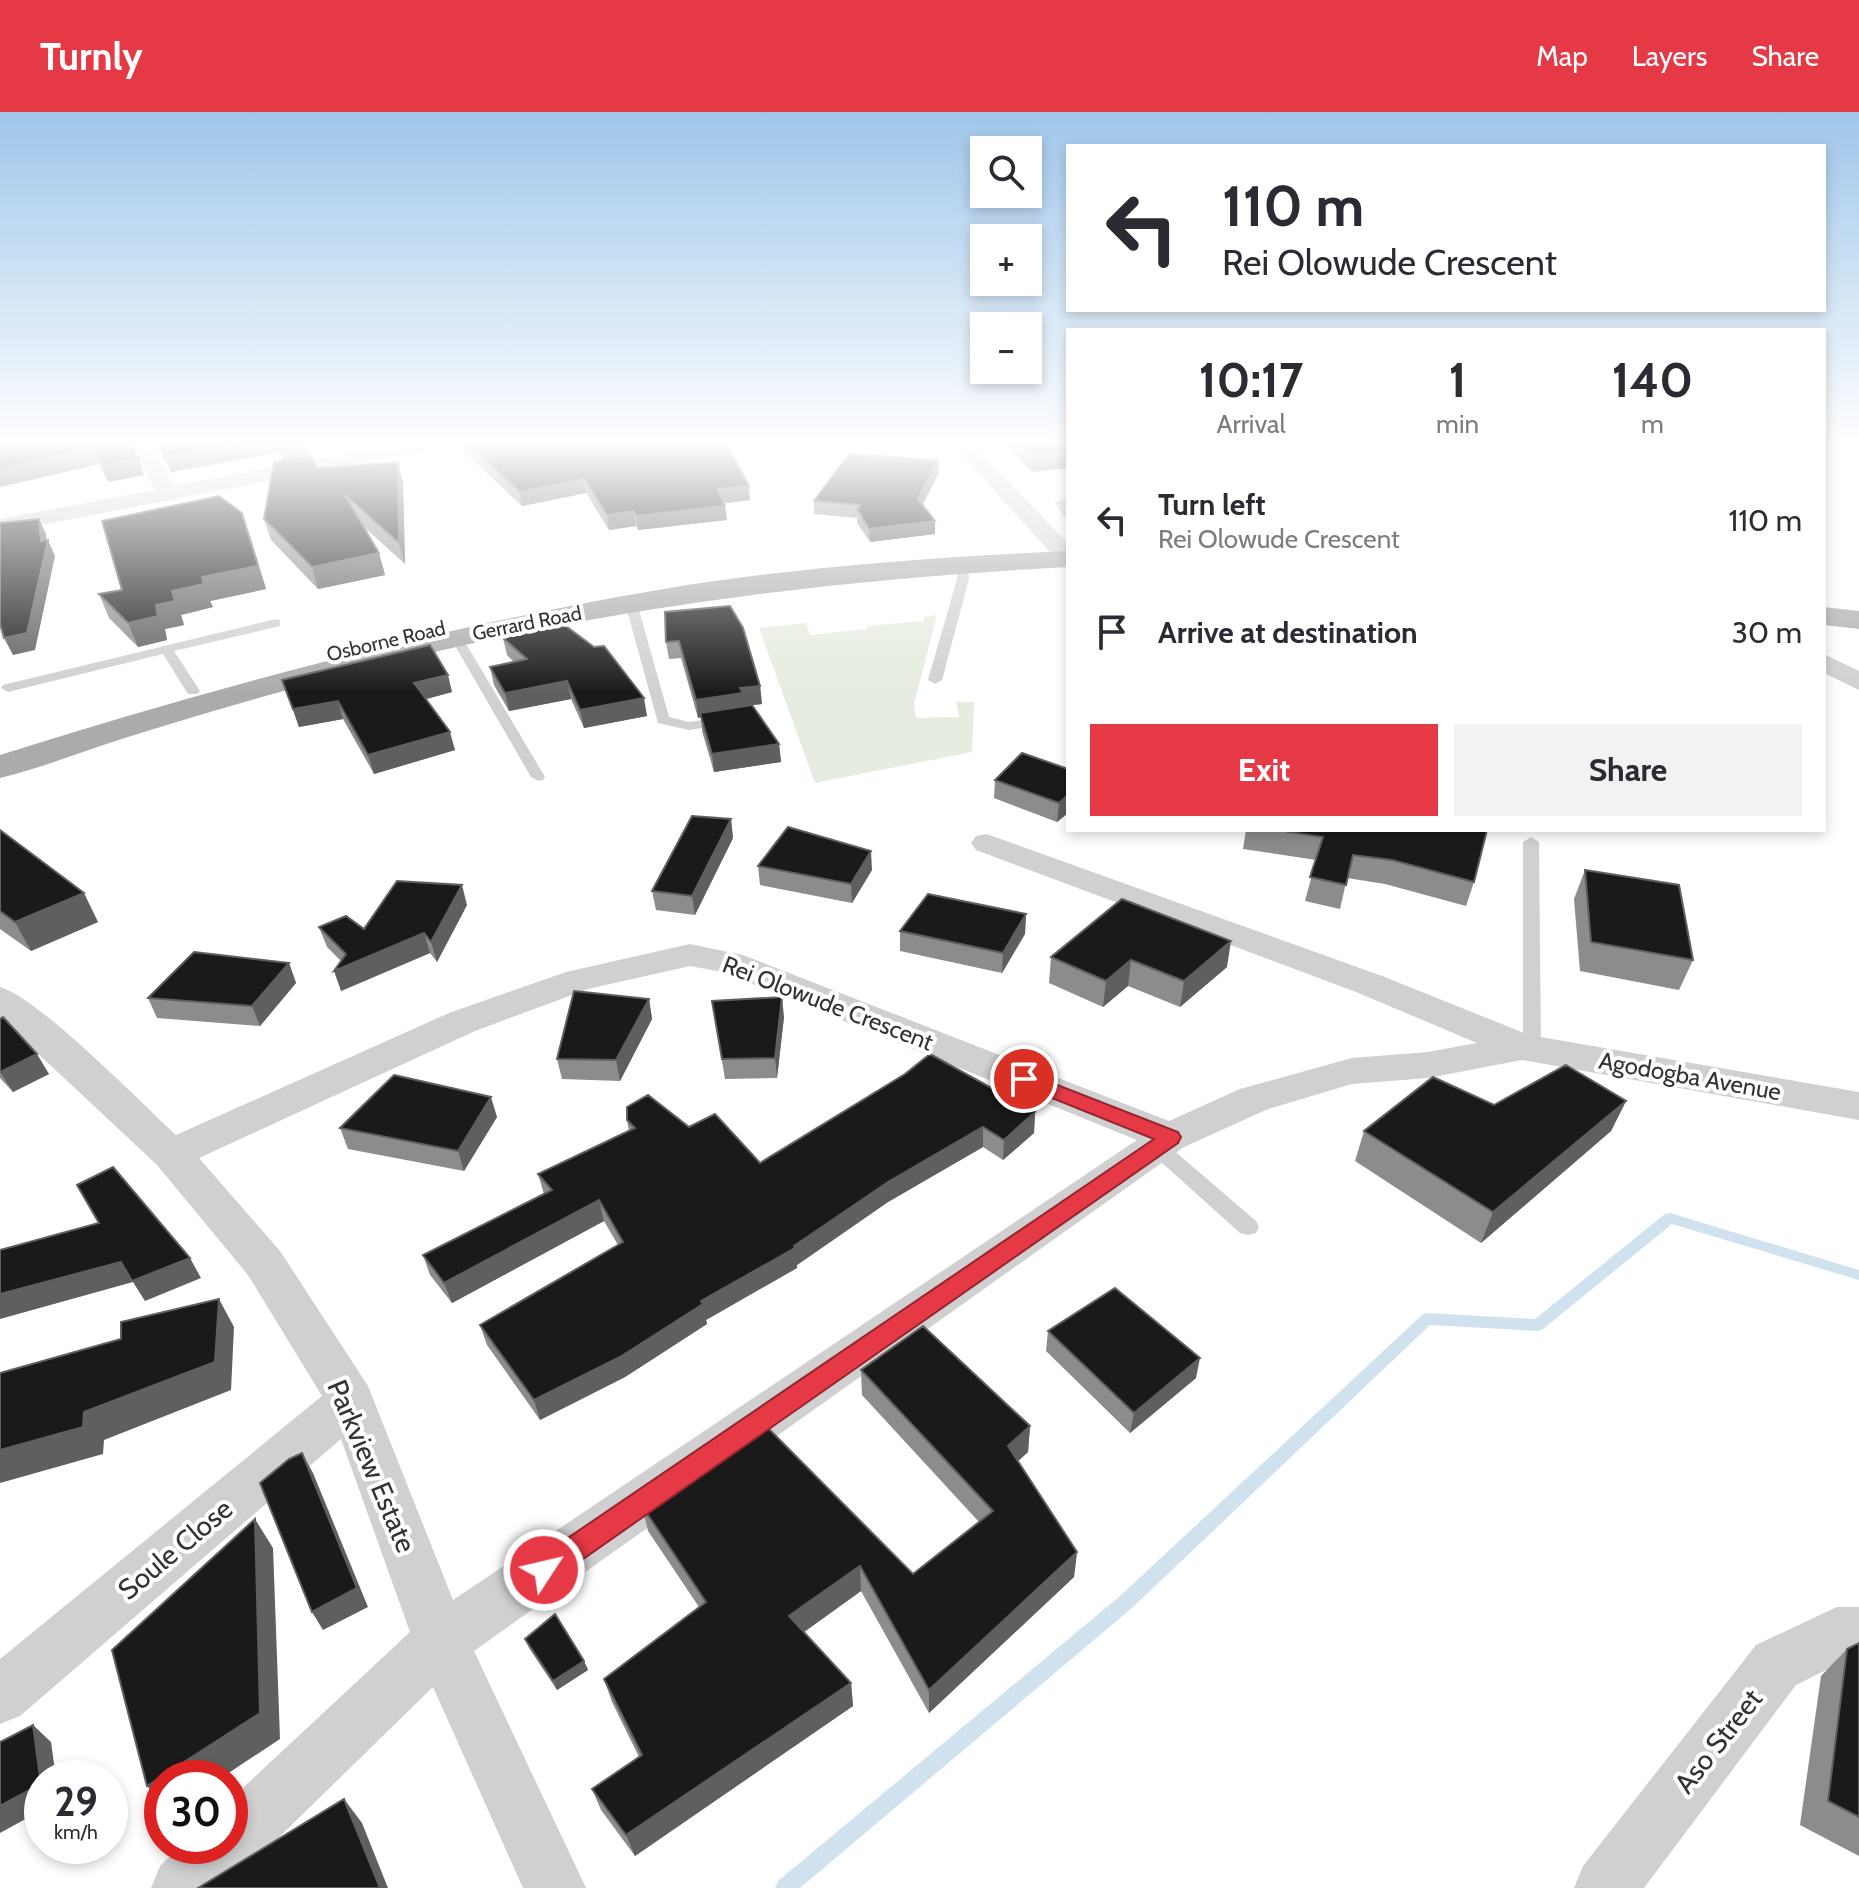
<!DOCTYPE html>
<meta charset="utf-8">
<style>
:root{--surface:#fff;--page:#f2f2f3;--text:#2b2b33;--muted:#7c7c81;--accent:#e63946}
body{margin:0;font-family:Cabin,sans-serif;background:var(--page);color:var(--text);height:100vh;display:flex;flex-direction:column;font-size:30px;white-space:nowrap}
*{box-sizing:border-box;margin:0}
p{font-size:26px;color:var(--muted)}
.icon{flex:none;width:44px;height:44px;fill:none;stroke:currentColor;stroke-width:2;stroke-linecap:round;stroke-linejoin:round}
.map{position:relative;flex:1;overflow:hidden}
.drawer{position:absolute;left:1066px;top:216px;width:760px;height:504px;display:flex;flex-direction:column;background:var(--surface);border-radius:0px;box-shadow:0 4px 12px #0003}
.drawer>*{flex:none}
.banner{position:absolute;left:1066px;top:32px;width:760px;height:168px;border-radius:0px;box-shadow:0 4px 12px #0003;background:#fff;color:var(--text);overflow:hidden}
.controls{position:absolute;left:970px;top:24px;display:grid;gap:16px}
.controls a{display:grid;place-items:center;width:72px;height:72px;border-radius:0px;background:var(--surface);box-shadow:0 4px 12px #0003;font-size:40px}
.speed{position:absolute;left:24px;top:1648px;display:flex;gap:16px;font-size:40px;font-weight:700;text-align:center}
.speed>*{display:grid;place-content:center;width:104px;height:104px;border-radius:50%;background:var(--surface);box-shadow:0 4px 12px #0003;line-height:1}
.speed small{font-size:20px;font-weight:400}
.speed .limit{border:12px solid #d22;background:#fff;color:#111}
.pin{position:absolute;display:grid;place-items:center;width:68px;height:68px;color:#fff;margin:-34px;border:4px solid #fff;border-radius:50%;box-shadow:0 2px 8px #0007}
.me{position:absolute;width:88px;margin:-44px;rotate:55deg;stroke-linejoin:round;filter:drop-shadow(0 0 6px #0008)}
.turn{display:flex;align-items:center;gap:28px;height:168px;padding:0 24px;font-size:36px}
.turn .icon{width:104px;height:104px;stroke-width:2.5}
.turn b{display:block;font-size:56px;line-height:68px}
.eta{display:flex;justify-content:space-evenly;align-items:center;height:136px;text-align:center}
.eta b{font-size:48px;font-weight:800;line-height:56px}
.cta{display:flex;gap:16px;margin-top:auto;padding:16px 24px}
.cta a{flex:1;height:92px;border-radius:0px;background:var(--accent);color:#fff;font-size:32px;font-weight:800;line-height:92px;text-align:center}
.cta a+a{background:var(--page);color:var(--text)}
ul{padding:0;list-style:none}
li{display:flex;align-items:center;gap:24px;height:112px;padding:0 24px}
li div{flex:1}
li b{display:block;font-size:30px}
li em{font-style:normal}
header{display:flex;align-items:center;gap:48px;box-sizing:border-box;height:112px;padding:0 40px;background:var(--accent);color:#fff}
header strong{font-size:38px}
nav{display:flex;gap:44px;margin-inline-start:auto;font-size:28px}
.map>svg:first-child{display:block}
.green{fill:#e6ecdf}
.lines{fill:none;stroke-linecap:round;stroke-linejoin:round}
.stream{fill:#cfe2ee;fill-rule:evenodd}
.lane{fill:#d0d0d0;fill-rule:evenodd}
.street{fill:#d0d0d0;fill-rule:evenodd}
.primary{fill:#ababab;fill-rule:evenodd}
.wall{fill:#8c8c8c}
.shaded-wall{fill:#5f5f5f}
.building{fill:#1a1a1a;stroke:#5f5f5f;stroke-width:2}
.route{fill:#e63946;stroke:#96252e;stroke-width:2}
.labels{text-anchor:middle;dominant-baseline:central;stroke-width:8;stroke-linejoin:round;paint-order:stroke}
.far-street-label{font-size:20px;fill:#333;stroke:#fff}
.street-label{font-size:24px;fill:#333;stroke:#fff}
.near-street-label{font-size:28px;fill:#333;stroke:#fff}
</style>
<header>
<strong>Turnly</strong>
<nav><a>Map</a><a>Layers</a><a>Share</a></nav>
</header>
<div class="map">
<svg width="1859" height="1776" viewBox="0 0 1859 1776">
<rect width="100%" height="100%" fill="#fff"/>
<path class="green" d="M 937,503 L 914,592 L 916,606 L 959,605 L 956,590 L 974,590 L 972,640 L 815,671 L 759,516 L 806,511 L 810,523 L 867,517 L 867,514 L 924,509 L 923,505 Z"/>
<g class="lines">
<path class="stream" d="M 1670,1101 L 1859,1158 L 1859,1168 L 1672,1112 L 1543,1217 L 1538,1219 L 1430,1213 L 1132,1496 L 800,1776 L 775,1776 L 778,1769 L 1120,1484 L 1422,1203 L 1427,1201 L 1535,1207 L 1665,1102 Z"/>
<path class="lane" d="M 1068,386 L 1068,406 L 1064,405 L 1055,390 Z
M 958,449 L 968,451 L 969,467 L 942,568 L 935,572 L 928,568 L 957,467 Z
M 631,487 L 637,491 L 669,605 L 689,610 L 723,605 L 730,609 L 728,612 L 689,618 L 658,611 L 625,491 Z
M 276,507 L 280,508 L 280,514 L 174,539 L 200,579 L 198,582 L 188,582 L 163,542 L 8,580 L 1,576 L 3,573 Z
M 452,522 L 462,525 L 545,665 L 543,668 L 538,669 L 531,665 L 450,525 Z
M 1531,725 L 1539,730 L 1541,937 L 1532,943 L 1523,937 L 1523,730 Z
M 1157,1028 L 1164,1030 L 1256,1109 L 1259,1115 L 1256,1121 L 1248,1123 L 1240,1121 L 1150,1040 L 1147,1035 L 1150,1030 Z"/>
<path class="street" d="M 133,332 L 151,332 L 174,374 L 396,332 L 437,332 L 427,338 L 0,421 L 0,407 L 155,378 Z
M 952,332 L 973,332 L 1066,430 L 1066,440 L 1050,440 Z
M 1824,542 L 1859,559 L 1859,578 L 1824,561 Z
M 987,722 L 1382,864 L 1529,923 L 1859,980 L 1859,1008 L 1522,948 L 1428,966 L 1352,972 L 1268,997 L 1184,1035 L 474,1539 L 586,1776 L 523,1776 L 433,1575 L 227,1776 L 151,1776 L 160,1754 L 181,1734 L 230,1734 L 230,1688 L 410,1520 L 341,1327 L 20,1604 L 0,1612 L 0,1547 L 322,1284 L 248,1163 L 157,1053 L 0,906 L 0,875 C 39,886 140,990 176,1023 L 449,901 L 566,860 L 690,832 L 743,843 L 1169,1009 L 1240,977 L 1352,946 L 1428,940 L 1477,931 L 1356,880 L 976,738 L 971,731 L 976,724 ZM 690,854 L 723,860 L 1137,1028 L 453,1488 L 368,1274 L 280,1139 L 199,1046 L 475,919 L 588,877 Z
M 1837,1495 L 1859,1495 L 1859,1551 L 1840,1551 L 1796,1573 L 1644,1776 L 1574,1776 L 1583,1754 L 1756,1533 Z"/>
<path class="primary" d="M 1068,439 L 1068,455 C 841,467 615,494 394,550 C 310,571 227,594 144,620 C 96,634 49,654 0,666 L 0,643 C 216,575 434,516 658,478 C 794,455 931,445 1068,439 Z
M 1824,495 L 1859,499 L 1859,517 L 1824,513 Z"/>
</g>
<path class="wall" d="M 0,332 L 131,332 L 144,363 L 108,370 L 99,352 L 0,375 Z
M 155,332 L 305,332 L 308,343 L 317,356 L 398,350 L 403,370 L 405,452 L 364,415 L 379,441 L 385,463 L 318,477 L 271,428 L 264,407 L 283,348 L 281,340 L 171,360 Z
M 462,332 L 727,332 L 750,388 L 724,391 L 727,408 L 638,418 L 636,414 L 609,418 L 586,381 L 522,394 L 463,339 Z
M 1005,332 L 1068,332 L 1032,360 Z
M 939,361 L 923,392 L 935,422 L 870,430 L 857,411 L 857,406 L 814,402 L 814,389 Z
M 250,423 L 266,477 L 210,489 L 213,495 L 181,503 L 184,513 L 165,517 L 167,528 L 138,535 L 109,506 L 99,482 L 122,478 Z
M 665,500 L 760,574 L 762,592 L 744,594 L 779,632 L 781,650 L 714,660 L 702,619 L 701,605 L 698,606 L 681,546 L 669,547 L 666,530 Z
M 503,526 L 647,604 L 584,616 L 571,587 L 509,599 L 494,573 L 490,555 L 514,550 L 507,543 Z
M 282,568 L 452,580 L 426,587 L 455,638 L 374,662 L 343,607 L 299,615 Z
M 1068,657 L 1068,701 L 1057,710 L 994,686 L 995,668 Z
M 731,707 L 733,726 L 695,803 L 656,798 L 652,779 Z
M 0,718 L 98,810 L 31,839 L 0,817 Z
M 1246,718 L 1487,718 L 1474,770 L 1466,794 L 1385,772 L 1347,766 L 1340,797 L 1305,789 L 1316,748 L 1243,737 Z
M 758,754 L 872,758 L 852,791 L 760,773 Z
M 1585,758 L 1693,848 L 1679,878 L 1580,859 L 1574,787 Z
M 1122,787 L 1227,855 L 1180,895 L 1128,874 L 1103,895 L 1049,871 L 1051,845 Z
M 467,793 L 437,850 L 430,841 L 341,879 L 341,849 L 327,835 L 319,815 L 364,817 Z
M 1026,802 L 1025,822 L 1002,861 L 900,839 L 900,819 Z
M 289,851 L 296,871 L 260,914 L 157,906 L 148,886 Z
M 649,887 L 652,907 L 620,969 L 562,967 L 557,947 Z
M 712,889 L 784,905 L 777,966 L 725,967 Z
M 0,907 L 49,962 L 13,980 L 0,966 Z
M 1626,989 L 1611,1019 L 1481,1131 L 1355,1049 L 1364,1019 L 1494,993 Z
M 1035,1000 L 1034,1021 L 1003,1048 L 983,1035 L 888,1090 L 797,1153 L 797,1156 L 706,1208 L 707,1212 L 625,1265 L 540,1308 L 487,1233 L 480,1213 L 618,1133 L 604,1109 L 452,1191 L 430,1163 L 423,1143 L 544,1082 L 538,1062 L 629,1019 L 627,1008 L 689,1015 L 760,1051 Z
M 497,1005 L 464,1059 L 348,1037 L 340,1016 Z
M 1048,1219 L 1196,1266 L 1130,1321 L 1046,1239 Z
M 861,1258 L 1030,1314 L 1028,1340 L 1018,1349 L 1077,1440 L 1074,1465 L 929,1601 L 861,1479 L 804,1520 L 851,1571 L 853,1594 L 635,1744 L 601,1698 L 592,1677 L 639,1645 L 612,1590 L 604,1567 L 699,1495 L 648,1419 L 642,1394 L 693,1363 L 913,1462 L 979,1410 L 862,1283 Z
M 525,1527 L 584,1549 L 588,1558 L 557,1578 L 529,1536 Z
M 1859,1531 L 1859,1744 L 1800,1713 L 1821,1564 L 1847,1537 Z"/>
<path class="shaded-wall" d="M 237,332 L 305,332 L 309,346 L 284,350 L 281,340 L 171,360 L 166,345 Z
M 93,336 L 99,352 L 0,375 L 0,357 Z
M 1068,339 L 1068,356 L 1032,360 L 1033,343 Z
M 139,347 L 144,363 L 108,370 L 102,354 Z
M 939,348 L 939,361 L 918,400 L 918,387 Z
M 398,350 L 403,370 L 405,452 L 399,431 Z
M 584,367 L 586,381 L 522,394 L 520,380 Z
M 749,374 L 750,388 L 719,392 L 718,377 Z
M 725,394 L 727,408 L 638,418 L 636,404 Z
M 634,399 L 636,414 L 609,418 L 607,403 Z
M 242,401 L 266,477 L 210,489 L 213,495 L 181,503 L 184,513 L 165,517 L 167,528 L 138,535 L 128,511 L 172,479 L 202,465 Z
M 39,407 L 46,422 L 47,432 L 48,428 L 55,444 L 35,538 L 13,543 L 4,526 L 41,429 Z
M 935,409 L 935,422 L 870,430 L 869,417 Z
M 379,441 L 385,463 L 318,477 L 312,455 Z
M 448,563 L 452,580 L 419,589 L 414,571 Z
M 567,569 L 571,587 L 509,599 L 505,581 Z
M 760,574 L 762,592 L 744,594 L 745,599 L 700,601 L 701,605 L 698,606 L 696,588 L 740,576 Z
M 644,586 L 647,604 L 584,616 L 580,598 Z
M 338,589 L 343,607 L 299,615 L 293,597 Z
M 450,620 L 455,638 L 374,662 L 368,643 Z
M 779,632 L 781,650 L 714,660 L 712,642 Z
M 1068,683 L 1068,701 L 1057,710 L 1059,691 Z
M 731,707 L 733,726 L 695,803 L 692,784 Z
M 871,739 L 872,758 L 852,791 L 851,772 Z
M 462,773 L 467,793 L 437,850 L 431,830 Z
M 84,781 L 98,810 L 31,839 L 15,810 Z
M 1026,802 L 1025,822 L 1002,861 L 1003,841 Z
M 424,821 L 430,841 L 341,879 L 334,859 Z
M 1231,829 L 1227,855 L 1180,895 L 1184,869 Z
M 1131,848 L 1128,874 L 1103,895 L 1106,869 Z
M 289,851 L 296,871 L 260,914 L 252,894 Z
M 782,885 L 784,905 L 777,966 L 775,946 Z
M 649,887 L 652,907 L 620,969 L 616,948 Z
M 37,942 L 49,962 L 13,980 L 0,960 Z
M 491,985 L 497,1005 L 464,1059 L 458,1039 Z
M 1626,989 L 1611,1019 L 1481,1131 L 1493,1100 Z
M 1035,1000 L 1034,1021 L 1003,1048 L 1004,1028 Z
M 983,1015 L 983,1035 L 888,1090 L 797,1153 L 797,1156 L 706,1208 L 707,1212 L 625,1265 L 540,1308 L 534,1288 L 794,1134 L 888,1070 Z
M 599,1088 L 604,1109 L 452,1191 L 444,1171 Z
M 190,1146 L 201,1166 L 145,1189 L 133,1170 L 0,1207 L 0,1182 L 121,1150 Z
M 219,1187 L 234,1215 L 231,1278 L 104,1328 L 103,1342 L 0,1371 L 0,1338 L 84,1300 Z
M 1200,1246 L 1196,1266 L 1130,1321 L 1134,1301 Z
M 1030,1314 L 1028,1340 L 1006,1360 L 1008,1334 Z
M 302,1341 L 313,1361 L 368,1495 L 323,1518 L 312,1500 Z
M 255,1407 L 273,1436 L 280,1627 L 221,1666 L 162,1666 L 162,1690 L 147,1674 Z
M 1077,1440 L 1074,1465 L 929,1601 L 929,1578 Z
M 860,1454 L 861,1479 L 793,1528 L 789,1504 Z
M 584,1549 L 588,1558 L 557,1578 L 553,1569 Z
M 851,1571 L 853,1594 L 635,1744 L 626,1723 Z
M 33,1613 L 51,1630 L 56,1666 L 42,1666 L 42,1698 L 0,1721 L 0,1694 Z
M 344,1687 L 362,1711 L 388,1776 L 380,1776 Z"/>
<path class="building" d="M 0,332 L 131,332 L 139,347 L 102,354 L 93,336 L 0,357 Z
M 158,332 L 237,332 L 166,345 Z
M 468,332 L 727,332 L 749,374 L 718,377 L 725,394 L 636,404 L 634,399 L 607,403 L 584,367 L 520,380 Z
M 1022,332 L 1068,332 L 1068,339 L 1033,343 Z
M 849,342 L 939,348 L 918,387 L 935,409 L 869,417 L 857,397 L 860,393 L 814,389 Z
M 311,343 L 317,356 L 398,350 L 399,431 L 345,383 L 379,441 L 312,455 L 264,407 L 274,350 Z
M 219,384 L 242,401 L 258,454 L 202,465 L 204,472 L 172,479 L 175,489 L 156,493 L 158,504 L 128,511 L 99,482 L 122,478 L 102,409 Z
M 39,407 L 41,429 L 48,428 L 27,521 L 4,526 L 0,512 L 0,411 Z
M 730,494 L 743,516 L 760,574 L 740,576 L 743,581 L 696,588 L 679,529 L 666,530 L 665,500 Z
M 562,511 L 594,535 L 604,534 L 644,586 L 580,598 L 567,569 L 505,581 L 490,555 L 527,547 L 503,526 Z
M 430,533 L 448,563 L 414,571 L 450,620 L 368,643 L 338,589 L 293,597 L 282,568 Z
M 752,593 L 779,632 L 712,642 L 700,601 Z
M 1022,641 L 1068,657 L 1068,683 L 1059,691 L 995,668 Z
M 692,704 L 731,707 L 692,784 L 652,779 Z
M 788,715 L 871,739 L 851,772 L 758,754 Z
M 0,718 L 84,781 L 15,810 L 0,799 Z
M 1277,718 L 1487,718 L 1474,770 L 1392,748 L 1353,743 L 1346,773 L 1310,765 L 1323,725 Z
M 1585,758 L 1679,773 L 1693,848 L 1591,830 Z
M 397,769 L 462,773 L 431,830 L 424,821 L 334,859 L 346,842 L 319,815 L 346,804 L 364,817 Z
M 928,782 L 1026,802 L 1003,841 L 900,819 Z
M 1122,787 L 1231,829 L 1184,869 L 1131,848 L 1106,869 L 1051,845 Z
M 194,840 L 289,851 L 252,894 L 148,886 Z
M 574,879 L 649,887 L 616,948 L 557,947 Z
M 782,885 L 775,946 L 722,947 L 712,889 Z
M 3,905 L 37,942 L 0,960 L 0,907 Z
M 930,942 L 1035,1000 L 1004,1028 L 983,1015 L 888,1070 L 794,1134 L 795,1136 L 701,1189 L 703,1192 L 620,1245 L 534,1288 L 480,1213 L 623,1130 L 599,1088 L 444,1171 L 423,1143 L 552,1078 L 538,1062 L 635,1016 L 627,1008 L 627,995 L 648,983 L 689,1015 L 715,1002 L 760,1051 L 905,962 Z
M 1566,953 L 1626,989 L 1493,1100 L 1364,1019 L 1433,965 L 1494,993 Z
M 394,963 L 491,985 L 458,1039 L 340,1016 Z
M 113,1055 L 190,1146 L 132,1169 L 121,1150 L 0,1182 L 0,1138 L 99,1111 L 77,1073 Z
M 1115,1176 L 1200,1246 L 1134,1301 L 1048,1219 Z
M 219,1187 L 215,1250 L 84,1300 L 83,1315 L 0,1338 L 0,1261 L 121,1227 L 121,1210 Z
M 923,1214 L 1030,1314 L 1008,1334 L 1077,1440 L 929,1578 L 860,1454 L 789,1504 L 851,1571 L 626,1723 L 592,1677 L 642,1643 L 604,1567 L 706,1490 L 642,1394 L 690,1360 L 693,1363 L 768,1316 L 913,1462 L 993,1399 L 861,1258 Z
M 302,1341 L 357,1476 L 312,1500 L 260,1371 L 289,1347 Z
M 255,1407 L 260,1601 L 147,1674 L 112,1538 Z
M 555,1502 L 584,1549 L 553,1569 L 525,1527 Z
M 1859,1531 L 1859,1705 L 1828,1689 L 1847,1537 Z
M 33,1613 L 41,1672 L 0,1694 L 0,1630 Z
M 344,1687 L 380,1776 L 198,1776 Z"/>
<linearGradient id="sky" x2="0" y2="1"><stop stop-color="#9ec6ea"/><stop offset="0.57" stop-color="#fff"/><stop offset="1" stop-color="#fff" stop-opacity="0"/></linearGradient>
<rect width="1859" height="581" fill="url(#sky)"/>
<path class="route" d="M 1024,960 L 1178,1020 L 1181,1025 L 1178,1031 L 553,1468 L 544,1471 L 534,1468 L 530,1458 L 534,1449 L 1154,1027 L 1017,972 L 1014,967 L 1017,962 Z"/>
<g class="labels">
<g class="far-street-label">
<text transform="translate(527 511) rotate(-11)">Gerrard Road</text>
<text transform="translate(386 529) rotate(-13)">Osborne Road</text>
</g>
<g class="street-label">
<text transform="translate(828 891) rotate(21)">Rei Olowude Crescent</text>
<text transform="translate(1690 964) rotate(10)">Agodogba Avenue</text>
</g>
<g class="near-street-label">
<text transform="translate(372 1354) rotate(67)">Parkview Estate</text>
<text transform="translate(175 1437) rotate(-40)">Soule Close</text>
<text transform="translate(1718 1629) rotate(-52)">Aso Street</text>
</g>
</g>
</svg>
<div class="controls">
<a><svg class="icon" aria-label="search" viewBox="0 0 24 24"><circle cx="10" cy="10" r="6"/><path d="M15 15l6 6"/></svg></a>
<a>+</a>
<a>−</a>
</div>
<div class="speed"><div>29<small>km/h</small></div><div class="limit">30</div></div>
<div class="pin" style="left:1024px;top:967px;background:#d93025"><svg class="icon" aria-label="arrive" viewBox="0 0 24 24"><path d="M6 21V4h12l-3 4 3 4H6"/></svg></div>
<svg class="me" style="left:544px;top:1458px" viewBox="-20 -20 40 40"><circle r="17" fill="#e63946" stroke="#fff" stroke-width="3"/><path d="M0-11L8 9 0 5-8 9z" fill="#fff"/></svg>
<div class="banner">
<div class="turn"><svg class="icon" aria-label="left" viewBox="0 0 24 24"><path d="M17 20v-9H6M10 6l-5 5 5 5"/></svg><div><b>110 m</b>Rei Olowude Crescent</div></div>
</div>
<section class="drawer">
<div class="eta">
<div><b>10:17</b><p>Arrival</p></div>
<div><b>1</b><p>min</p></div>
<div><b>140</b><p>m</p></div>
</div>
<ul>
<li><svg class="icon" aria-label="left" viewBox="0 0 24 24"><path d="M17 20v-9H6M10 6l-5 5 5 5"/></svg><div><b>Turn left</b><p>Rei Olowude Crescent</p></div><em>110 m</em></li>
<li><svg class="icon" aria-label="arrive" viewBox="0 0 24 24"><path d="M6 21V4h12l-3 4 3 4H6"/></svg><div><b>Arrive at destination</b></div><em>30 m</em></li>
</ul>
<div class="cta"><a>Exit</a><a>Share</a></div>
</section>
</div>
